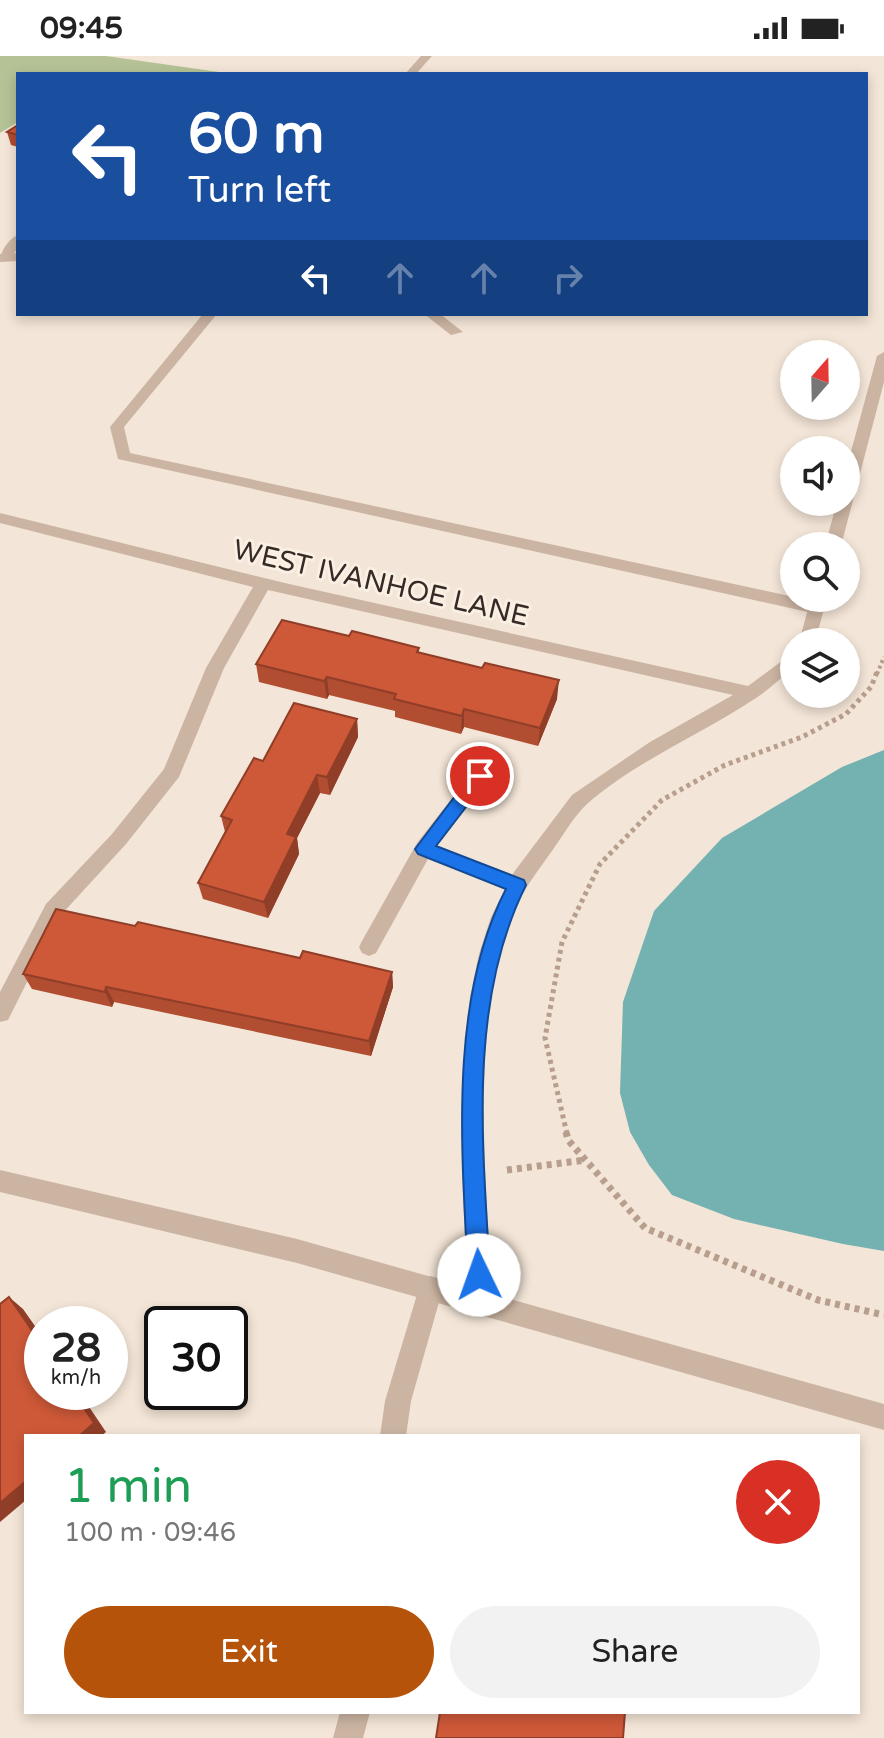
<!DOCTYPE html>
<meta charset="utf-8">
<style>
:root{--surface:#fff;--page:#f2f2f2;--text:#222;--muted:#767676;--accent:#b45309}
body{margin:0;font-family:"Varela Round",sans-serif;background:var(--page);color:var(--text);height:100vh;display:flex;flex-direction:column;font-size:30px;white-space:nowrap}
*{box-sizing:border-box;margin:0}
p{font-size:26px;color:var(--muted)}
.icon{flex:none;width:44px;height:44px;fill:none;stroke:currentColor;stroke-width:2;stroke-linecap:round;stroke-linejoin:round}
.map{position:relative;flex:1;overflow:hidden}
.details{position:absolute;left:24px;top:1378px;width:836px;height:280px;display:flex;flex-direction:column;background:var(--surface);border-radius:0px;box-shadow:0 4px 12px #0003}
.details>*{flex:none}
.guide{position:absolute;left:16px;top:16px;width:852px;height:244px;border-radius:0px;box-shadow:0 4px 12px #0003;background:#1a4fa0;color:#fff;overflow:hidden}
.needle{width:52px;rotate:20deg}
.controls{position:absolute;left:780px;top:284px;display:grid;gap:16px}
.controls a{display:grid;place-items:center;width:80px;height:80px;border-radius:50%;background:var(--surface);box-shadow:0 4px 12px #0003;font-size:40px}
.speed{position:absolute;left:24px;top:1250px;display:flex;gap:16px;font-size:40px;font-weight:700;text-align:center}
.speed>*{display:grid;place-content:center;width:104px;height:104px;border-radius:50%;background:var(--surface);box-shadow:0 4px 12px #0003;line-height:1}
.speed small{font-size:20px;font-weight:400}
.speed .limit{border:4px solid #111;border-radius:12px;background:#fff;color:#111}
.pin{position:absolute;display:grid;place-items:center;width:68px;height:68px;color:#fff;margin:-34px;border:4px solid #fff;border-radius:50%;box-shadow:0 2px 8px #0007}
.me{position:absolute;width:88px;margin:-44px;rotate:357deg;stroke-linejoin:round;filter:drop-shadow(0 0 6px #0008)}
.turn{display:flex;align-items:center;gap:28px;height:168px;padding:0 40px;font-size:36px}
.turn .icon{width:104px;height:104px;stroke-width:2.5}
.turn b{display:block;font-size:56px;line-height:68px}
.lanes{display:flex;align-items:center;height:76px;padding:0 40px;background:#0003;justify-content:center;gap:40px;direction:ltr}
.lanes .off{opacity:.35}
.round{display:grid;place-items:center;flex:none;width:84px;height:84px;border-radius:42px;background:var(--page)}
.summary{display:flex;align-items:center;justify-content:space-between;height:136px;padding:0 40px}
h1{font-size:48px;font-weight:600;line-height:60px;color:#1e9e55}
.cta{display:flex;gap:16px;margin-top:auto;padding:16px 40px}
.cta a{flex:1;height:92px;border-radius:48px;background:var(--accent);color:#fff;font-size:32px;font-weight:600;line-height:92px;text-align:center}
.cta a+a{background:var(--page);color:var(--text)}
.status{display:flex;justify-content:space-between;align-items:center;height:56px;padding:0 40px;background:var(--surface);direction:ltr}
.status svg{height:22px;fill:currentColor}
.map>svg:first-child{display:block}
.green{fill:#b5c296}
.water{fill:#74b1b1}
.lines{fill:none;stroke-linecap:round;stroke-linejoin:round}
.path-far2{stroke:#b79e8d;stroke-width:4;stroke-dasharray:3 3;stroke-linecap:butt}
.path-far1{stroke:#b79e8d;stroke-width:5;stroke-dasharray:4 4;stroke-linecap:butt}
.path{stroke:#b79e8d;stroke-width:7;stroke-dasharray:5 5;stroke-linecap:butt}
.lane{fill:#cbb4a2;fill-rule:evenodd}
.street{fill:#cbb4a2;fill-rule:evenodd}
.wall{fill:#b14d31}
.shaded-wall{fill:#903e28}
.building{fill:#ce5939;stroke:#903e28;stroke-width:2}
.route{fill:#1a73e8;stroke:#114b97;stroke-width:2}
.labels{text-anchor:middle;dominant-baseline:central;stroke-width:6;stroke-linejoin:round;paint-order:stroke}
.street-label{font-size:28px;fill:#352a25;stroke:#faefe3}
</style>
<div class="status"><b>09:45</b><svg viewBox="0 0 49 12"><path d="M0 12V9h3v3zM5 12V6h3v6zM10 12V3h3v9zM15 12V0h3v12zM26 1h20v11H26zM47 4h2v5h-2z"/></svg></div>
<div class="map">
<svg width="884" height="1682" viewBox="0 0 884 1682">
<rect width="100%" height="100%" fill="#f3e5d7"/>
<path class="green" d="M 0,0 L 106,0 L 233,18 L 18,18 L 18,66 L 0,77 Z"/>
<path class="water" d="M 884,694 L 884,1195 L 843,1188 L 734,1163 L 672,1139 L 649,1109 L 630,1076 L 620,1037 L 623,946 L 654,855 L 722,782 L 842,711 Z"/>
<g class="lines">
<path class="path-far2" d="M 877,618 L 884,601"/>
<path class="path-far1" d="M 567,1078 L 545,982 L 562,886 L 600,808 L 662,744 L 725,709 L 802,681 L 846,658 L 871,631 L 877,616"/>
<path class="path" d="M 566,1076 L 568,1084 L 645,1172 L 818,1244 L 884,1259
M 507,1114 L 586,1104"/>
<path class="lane" d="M 18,179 L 18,192 L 8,205 L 0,205 C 0,196 9,182 18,179 Z
M 203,258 L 217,258 L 124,371 L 130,397 L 817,546 L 825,552 L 817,558 L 118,403 L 110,371 Z
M 424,258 L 440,258 L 463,276 L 451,279 Z
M 480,713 L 487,715 L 489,720 L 487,725 L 437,790 L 524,823 L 527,829 L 524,835 L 517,837 L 428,803 L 376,897 L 369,900 L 362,897 L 359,891 L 362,885 L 417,787 L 473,715 Z
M 431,1220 L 440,1223 L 443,1232 L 411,1345 L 406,1380 L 380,1380 L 385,1345 L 419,1232 L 422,1223 Z
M 340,1656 L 370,1656 L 363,1682 L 333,1682 Z"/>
<path class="street" d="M 421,0 L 432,0 L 416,18 L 405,18 Z
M 18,197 L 18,205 L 0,206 L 0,198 Z
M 884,296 L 884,326 L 841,490 L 825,490 L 837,446 L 846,446 L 846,414 L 877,300 Z
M 0,457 L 289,528 L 748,630 L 794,596 L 794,611 C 782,621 770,633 756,642 C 701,679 637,704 587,748 C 574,760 564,778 554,792 C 538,815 520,837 510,864 C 470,974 486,1122 492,1238 L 884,1348 L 884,1374 L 297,1207 L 0,1136 L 0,1114 L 297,1183 L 467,1231 L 462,1113 L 464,1014 L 470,941 L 479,898 L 491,861 L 514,816 L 572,739 L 650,686 L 733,639 L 268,534 L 224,612 L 179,721 L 126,788 L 60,860 L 8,964 L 0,966 L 0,936 L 46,848 L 112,778 L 164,713 L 206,612 L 253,531 L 0,467 Z
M 811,542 L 827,542 L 815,586 L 799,586 Z"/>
</g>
<path class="wall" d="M 18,69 L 18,91 L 11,89 L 7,76 Z
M 419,592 L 419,597 L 557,643 L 538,690 L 464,671 L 461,678 L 395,661 L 395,655 L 329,639 L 327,643 L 259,626 L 256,608 Z
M 357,663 L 358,681 L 330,739 L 320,737 L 297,782 L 299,798 L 268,862 L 203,843 L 198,827 L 225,776 L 221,760 L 263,705 Z
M 135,870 L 300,902 L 392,916 L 393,931 L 371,1000 L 114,946 L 112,951 L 32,933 L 23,918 Z"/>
<path class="shaded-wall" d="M 327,621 L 329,639 L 327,643 L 324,625 Z
M 559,624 L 557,643 L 538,690 L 540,672 Z
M 464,653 L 464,671 L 461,678 L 462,660 Z
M 357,663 L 358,681 L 330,739 L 327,721 Z
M 317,719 L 320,737 L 297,782 L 299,798 L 268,862 L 264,846 L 287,778 Z
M 392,916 L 393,931 L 371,1000 L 369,985 Z
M 106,931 L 114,946 L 112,951 L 105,936 Z
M 9,1241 L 23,1253 L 42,1280 L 42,1289 Z
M 73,1336 L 79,1336 L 106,1376 L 101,1380 L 79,1380 Z
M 26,1425 L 26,1444 L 0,1466 L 0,1447 Z"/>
<path class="building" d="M 18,69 L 18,79 L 7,76 Z
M 282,564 L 349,580 L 352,575 L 419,592 L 417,596 L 482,612 L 485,607 L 559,624 L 540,672 L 464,653 L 462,660 L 394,643 L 396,638 L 327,621 L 324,625 L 256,608 Z
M 294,647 L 357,663 L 327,721 L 317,719 L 287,778 L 296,781 L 264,846 L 198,827 L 232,764 L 221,760 L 254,702 L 263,705 Z
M 56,853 L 135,870 L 138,866 L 300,902 L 303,895 L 392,916 L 369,985 L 106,931 L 105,936 L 23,918 Z
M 9,1241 L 42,1289 L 42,1336 L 73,1336 L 94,1367 L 79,1380 L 26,1380 L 26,1425 L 0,1447 L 0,1248 Z
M 440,1656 L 625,1656 L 623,1682 L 436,1682 Z"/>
<path class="route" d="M 480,713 L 486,715 L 489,720 L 486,725 L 436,790 L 524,824 L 526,829 C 467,947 483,1091 490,1219 L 487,1227 L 479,1230 L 471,1227 L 468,1219 C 462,1096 448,945 506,833 L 418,798 L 415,793 L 474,715 Z"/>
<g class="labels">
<g class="street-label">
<text transform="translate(381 527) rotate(13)">WEST IVANHOE LANE</text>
</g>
</g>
</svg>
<div class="controls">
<a><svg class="needle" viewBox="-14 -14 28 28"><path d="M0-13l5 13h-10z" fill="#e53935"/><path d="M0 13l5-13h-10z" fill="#767676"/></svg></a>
<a><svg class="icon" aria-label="sound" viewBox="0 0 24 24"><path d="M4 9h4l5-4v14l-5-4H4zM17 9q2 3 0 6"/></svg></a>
<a><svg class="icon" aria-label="search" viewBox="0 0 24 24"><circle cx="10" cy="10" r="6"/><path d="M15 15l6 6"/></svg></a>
<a><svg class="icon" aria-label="layers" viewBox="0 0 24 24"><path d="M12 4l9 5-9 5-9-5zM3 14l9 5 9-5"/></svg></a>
</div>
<div class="speed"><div>28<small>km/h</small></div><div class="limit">30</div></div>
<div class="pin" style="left:480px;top:720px;background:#d93025"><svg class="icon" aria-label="arrive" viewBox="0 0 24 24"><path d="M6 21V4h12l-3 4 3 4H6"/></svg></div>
<svg class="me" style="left:479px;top:1219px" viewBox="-20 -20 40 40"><circle r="19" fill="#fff"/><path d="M0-13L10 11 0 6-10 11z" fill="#1a73e8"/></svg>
<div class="guide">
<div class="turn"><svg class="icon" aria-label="left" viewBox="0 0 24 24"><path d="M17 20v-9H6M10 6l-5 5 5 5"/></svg><div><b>60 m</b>Turn left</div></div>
<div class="lanes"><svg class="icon" aria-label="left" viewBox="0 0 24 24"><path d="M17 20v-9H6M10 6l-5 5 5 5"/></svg><svg class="icon off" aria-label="ahead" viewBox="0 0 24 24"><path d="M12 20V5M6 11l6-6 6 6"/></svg><svg class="icon off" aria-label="ahead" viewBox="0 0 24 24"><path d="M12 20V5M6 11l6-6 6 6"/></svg><svg class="icon off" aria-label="right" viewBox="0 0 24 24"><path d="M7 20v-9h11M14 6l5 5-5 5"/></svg></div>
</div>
<section class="details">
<div class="summary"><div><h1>1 min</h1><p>100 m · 09:46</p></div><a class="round" style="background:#d93025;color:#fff"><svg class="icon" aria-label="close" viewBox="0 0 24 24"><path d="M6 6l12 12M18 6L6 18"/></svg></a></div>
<div class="cta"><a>Exit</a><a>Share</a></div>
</section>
</div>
